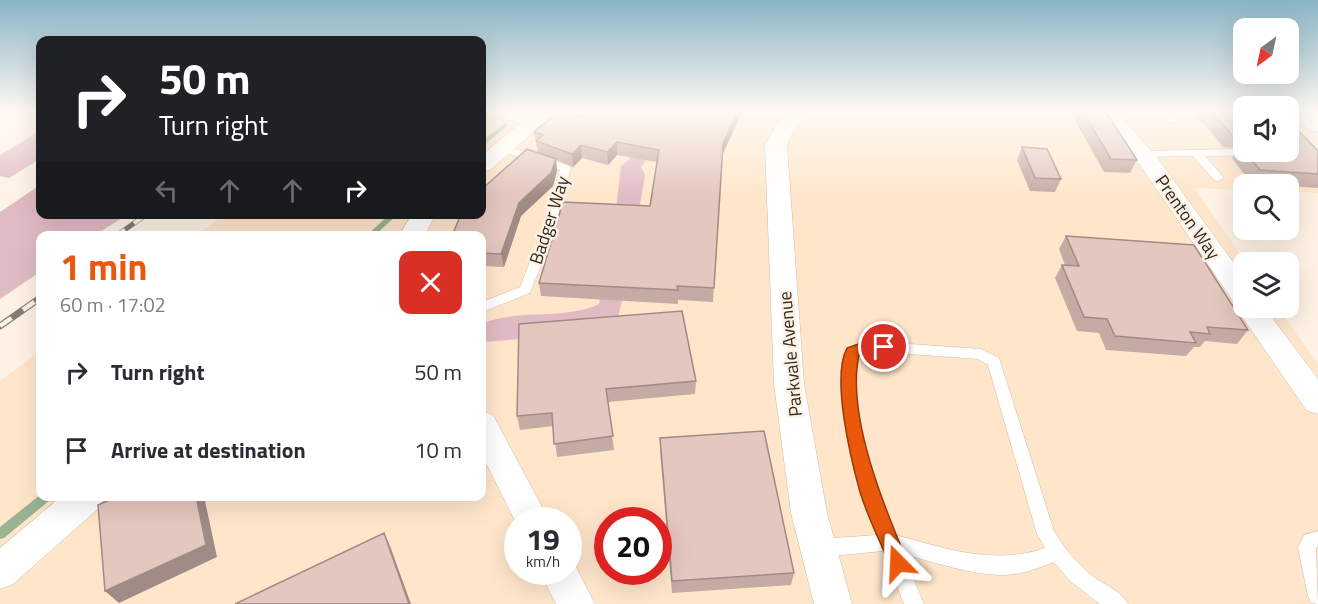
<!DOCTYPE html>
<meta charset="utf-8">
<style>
:root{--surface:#fff;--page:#f7f7f7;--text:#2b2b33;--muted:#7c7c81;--accent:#ea580c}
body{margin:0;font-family:"Titillium Web",sans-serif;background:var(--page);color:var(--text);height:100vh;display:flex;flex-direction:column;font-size:22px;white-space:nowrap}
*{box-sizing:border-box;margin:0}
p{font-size:20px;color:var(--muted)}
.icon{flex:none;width:33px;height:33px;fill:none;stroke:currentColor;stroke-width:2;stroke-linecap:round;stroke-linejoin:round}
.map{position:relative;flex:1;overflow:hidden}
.sheet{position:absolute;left:36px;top:231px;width:450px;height:270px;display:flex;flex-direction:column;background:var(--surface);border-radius:12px;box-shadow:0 6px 24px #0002}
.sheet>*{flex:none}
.top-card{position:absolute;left:36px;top:36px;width:450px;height:183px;border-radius:12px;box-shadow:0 6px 24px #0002;background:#202124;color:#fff;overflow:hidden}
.needle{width:39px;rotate:213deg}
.tools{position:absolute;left:1233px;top:18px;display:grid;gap:12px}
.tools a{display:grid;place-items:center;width:66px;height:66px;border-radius:12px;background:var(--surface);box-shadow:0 6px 24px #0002;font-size:30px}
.speed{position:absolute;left:504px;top:507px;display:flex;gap:12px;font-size:30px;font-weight:700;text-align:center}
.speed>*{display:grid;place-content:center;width:78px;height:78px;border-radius:50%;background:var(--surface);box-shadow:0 6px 24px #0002;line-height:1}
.speed small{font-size:15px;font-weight:400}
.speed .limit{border:9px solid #d22;background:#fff;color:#111}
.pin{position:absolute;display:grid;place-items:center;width:51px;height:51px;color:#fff;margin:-26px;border:3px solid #fff;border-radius:50%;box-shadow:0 2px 6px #0007}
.me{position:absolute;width:66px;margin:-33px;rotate:339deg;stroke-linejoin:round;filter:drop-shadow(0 0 4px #0008)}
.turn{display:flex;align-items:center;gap:21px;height:126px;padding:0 24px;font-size:27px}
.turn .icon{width:78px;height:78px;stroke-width:2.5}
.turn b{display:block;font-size:42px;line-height:51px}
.lanes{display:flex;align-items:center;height:57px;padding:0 24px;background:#0003;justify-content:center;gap:30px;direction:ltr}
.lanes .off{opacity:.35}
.round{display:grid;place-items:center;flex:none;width:63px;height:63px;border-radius:12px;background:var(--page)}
.head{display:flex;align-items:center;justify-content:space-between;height:102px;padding:0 24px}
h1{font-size:36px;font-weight:700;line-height:45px;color:var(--accent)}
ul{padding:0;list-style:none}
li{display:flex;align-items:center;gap:18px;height:78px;padding:0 24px}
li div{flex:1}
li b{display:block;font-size:22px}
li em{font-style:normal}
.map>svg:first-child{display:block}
.built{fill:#ffe6cb;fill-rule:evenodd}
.green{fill:#e1bbc4}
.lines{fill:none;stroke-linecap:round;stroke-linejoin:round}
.stream{fill:#9ab393;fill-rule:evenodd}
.service-casing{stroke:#cebca7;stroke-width:1}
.minor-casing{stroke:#cebca7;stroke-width:1}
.motorway-casing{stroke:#cebca7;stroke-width:1}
.service{fill:#fff;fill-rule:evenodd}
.minor{fill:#fff;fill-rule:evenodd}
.motorway{fill:#fff;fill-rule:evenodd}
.rail-far1-casing{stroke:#867d73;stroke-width:5}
.rail-casing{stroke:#867d73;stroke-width:7}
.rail-far1{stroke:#fef2e5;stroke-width:4;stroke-dasharray:11;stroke-linecap:butt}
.rail{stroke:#fef2e5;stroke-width:4.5;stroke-dasharray:14;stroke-linecap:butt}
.wall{fill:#c4aba4}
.shaded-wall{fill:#a08b86}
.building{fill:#e4c7bf;stroke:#a08b86;stroke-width:1.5}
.route{fill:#ea580c;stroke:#983908;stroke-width:1.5}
.labels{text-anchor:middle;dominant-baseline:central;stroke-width:5;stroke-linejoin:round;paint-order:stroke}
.street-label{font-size:18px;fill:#312a22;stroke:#fef2e5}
</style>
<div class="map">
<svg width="1318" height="604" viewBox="0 0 1318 604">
<rect width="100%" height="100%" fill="#fef2e5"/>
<path class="built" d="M 482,112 L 1243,112 L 1244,152 L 1318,154 L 1318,193 L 1289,191 L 1288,184 L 1244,184 L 1243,190 L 1194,188 L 1246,262 L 1244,262 L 1244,308 L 1278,308 L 1318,364 L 1318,604 L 0,604 L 0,381 L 40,351 L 40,496 L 482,496 L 482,236 L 196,235 L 224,215 L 482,214 ZM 518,520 L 568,520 L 568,572 L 518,572 ZM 608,520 L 658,520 L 658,572 L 608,572 Z"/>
<path class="green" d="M 40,131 L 40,159 L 9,178 L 0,176 L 0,155 Z
M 659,144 L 641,167 L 645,175 L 627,281 L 617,321 L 522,339 L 482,342 L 482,324 C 516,308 563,321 599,304 L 614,228 L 621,166 L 639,151 Z
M 40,185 L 40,214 L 127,215 L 95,235 L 40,236 L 40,272 L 0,299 L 0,212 Z"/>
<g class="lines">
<path class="stream" d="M 505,123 L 508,125 L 507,126 L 484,145 L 482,146 L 482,141 Z
M 390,214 L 398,214 L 374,236 L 366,236 Z
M 40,495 L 40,496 L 51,497 L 50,500 L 4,538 L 0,539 L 0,527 Z"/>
<g class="service-casing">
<path id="service" d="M 483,112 L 499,112 L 537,123 L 532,126 Z
M 1160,112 L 1170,112 L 1178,120 L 1177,122 L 1169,122 Z
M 502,145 L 570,166 L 571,168 L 553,234 L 530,293 L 482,312 L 482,302 L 520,287 L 541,234 L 560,170 L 498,150 L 498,146 Z
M 1244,149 L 1244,152 L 1284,152 L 1279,155 L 1205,156 L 1224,178 L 1218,181 L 1214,180 L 1193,156 L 1143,157 L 1138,154 L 1143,151 Z
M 867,341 L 981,349 L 999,358 L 1054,531 C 1064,548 1076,562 1091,575 C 1102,584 1122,591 1128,604 L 1100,604 L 1070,581 L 1054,562 C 1038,568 1021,575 1004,575 C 970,575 935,562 903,554 L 924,604 L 904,604 L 883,551 L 820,557 L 814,554 L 811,548 L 814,542 L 820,539 L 877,535 C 861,494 826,388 847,348 ZM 868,351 L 978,359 L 988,365 L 1037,534 L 1045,548 C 993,566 945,548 895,535 C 876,488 847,404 858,355 Z
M 1318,531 L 1318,547 L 1316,548 L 1318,604 L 1311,603 L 1308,596 L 1298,548 L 1304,535 Z"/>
</g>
<g class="minor-casing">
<path id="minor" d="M 534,112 L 556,112 L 490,170 L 482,171 L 482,155 Z
M 792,112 L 814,112 L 794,129 L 787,145 L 804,384 L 827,513 L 852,604 L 814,604 L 791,513 L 774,384 L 765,145 L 778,122 Z
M 1097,112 L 1117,112 L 1158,159 L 1244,277 L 1244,308 L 1265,308 L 1318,379 L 1318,414 L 1307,411 L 1241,315 L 1237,308 L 1239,305 L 1235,304 L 1142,168 Z
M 412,214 L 436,214 L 424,236 L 399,236 Z
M 482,411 L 493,415 L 549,520 L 518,520 L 518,527 L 482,455 Z
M 62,496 L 105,496 L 100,507 L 13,584 L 0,589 L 0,548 Z
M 568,558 L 572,559 L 595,604 L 556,604 L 540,572 L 568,572 Z"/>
</g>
<g class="motorway-casing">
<path id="motorway" d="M 1289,112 L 1316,112 L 1318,113 L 1318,132 L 1309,130 Z"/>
</g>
<use href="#service" class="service"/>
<use href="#minor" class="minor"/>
<use href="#motorway" class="motorway"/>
<g class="rail-far1-casing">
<path id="rail-far1" d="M 116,236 L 147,214"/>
</g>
<g class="rail-casing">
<path id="rail" d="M 0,326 L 40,298"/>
</g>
<use href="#rail-far1" class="rail-far1"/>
<use href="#rail" class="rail"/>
</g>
<path class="wall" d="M 1073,112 L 1106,112 L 1137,160 L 1130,173 L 1104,172 L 1072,115 Z
M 1191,112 L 1244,112 L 1244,152 L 1288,152 L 1288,120 L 1318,151 L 1318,188 L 1288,186 L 1288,184 L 1251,183 L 1232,158 L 1238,148 L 1223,147 L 1207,127 Z
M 534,132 L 722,156 L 713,302 L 678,300 L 678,304 L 541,296 L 539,283 L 650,206 L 657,162 L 617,155 L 608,165 L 582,158 L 573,167 L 556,160 L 557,171 L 553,186 L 521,216 L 504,267 L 482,266 L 482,236 L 538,153 Z
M 1022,147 L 1061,179 L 1055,192 L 1030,191 L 1017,160 Z
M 1066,236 L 1248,330 L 1237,344 L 1205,341 L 1200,347 L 1194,347 L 1186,356 L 1106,350 L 1099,333 L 1077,331 L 1055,278 L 1062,265 L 1065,265 L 1059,249 Z
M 519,324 L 696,381 L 695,394 L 608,402 L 614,450 L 557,457 L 553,426 L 520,430 L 517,416 Z
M 660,438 L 794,573 L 791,585 L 672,593 L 660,451 Z"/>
<path class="shaded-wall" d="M 737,112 L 742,112 L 722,156 L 723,144 Z
M 617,142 L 617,155 L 608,165 L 607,152 Z
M 581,145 L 582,158 L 573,167 L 572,154 Z
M 556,159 L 557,171 L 553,186 L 521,216 L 504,267 L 501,254 L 519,203 Z
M 196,496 L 204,496 L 217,557 L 119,603 L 105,591 Z
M 384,533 L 390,546 L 411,604 L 409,604 Z"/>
<path class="building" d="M 558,112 L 562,112 L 587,118 L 589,114 L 591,112 L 737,112 L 723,144 L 714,288 L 677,286 L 678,290 L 539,283 L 563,202 L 650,206 L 659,150 L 617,142 L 607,152 L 581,145 L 572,154 L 536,141 L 543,135 L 534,132 Z
M 1083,112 L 1106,112 L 1137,160 L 1111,159 Z
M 1212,112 L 1244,112 L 1244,135 L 1231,134 Z
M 1288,120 L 1318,151 L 1318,174 L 1260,170 L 1245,152 L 1288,152 L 1288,144 L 1294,141 L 1294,138 L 1288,137 Z
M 1022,147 L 1047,149 L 1061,179 L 1035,178 Z
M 527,149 L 556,159 L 551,173 L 519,203 L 501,254 L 482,253 L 482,236 L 452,236 L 461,214 L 482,214 L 482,189 Z
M 1066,236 L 1194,245 L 1248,330 L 1207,327 L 1210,334 L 1190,332 L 1196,343 L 1115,336 L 1107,319 L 1084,317 L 1062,265 L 1079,266 Z
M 682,311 L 696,381 L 606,389 L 613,436 L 554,444 L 552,413 L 517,416 L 519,324 Z
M 764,431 L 794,573 L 672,581 L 660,438 Z
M 118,496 L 196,496 L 206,545 L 105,591 L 98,505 Z
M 384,533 L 409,604 L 235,604 Z"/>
<linearGradient id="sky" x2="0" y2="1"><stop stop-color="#89b4c6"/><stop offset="0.57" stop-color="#fff9f3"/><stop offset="1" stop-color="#fff9f3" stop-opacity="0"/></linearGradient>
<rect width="1318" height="196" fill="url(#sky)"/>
<path class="route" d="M 867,341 L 884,342 L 891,347 L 884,353 L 868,352 L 859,355 C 846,415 884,507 908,563 L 905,569 L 898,572 L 892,569 C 881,544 868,518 860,492 C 851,460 831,377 847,348 Z"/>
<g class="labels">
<g class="street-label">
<text transform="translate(1188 217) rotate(55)">Prenton Way</text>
<text transform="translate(549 220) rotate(-72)">Badger Way</text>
<text transform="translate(790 354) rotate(-95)">Parkvale Avenue</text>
</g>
</g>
</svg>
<div class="tools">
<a><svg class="needle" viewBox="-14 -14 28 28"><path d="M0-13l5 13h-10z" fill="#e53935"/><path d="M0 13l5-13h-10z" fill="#7c7c81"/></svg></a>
<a><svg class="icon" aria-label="sound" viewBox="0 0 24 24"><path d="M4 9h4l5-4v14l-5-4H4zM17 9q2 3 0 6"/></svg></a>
<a><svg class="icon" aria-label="search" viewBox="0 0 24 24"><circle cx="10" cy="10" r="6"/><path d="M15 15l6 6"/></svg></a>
<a><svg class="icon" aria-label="layers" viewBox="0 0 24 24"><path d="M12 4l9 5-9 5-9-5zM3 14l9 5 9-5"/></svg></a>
</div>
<div class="speed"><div>19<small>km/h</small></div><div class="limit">20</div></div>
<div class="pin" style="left:884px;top:347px;background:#d93025"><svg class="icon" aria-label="arrive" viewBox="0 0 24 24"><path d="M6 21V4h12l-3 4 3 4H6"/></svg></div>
<svg class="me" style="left:898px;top:563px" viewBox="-20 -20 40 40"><path d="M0-17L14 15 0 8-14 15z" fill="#ea580c" stroke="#fff" stroke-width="4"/></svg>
<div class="top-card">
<div class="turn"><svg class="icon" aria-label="right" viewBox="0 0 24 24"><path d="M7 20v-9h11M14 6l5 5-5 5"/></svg><div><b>50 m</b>Turn right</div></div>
<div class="lanes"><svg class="icon off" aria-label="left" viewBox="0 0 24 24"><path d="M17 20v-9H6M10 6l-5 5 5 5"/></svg><svg class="icon off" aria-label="ahead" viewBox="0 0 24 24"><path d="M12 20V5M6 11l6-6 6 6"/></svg><svg class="icon off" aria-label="ahead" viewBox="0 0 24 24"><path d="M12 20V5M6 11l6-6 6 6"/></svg><svg class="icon" aria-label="right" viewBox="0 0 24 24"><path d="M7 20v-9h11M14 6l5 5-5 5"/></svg></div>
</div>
<section class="sheet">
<div class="head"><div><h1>1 min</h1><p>60 m · 17:02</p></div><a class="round" style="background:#d93025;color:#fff"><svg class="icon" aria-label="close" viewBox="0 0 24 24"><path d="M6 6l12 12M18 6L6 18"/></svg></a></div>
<ul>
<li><svg class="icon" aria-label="right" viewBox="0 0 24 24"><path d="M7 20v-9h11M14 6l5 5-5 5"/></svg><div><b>Turn right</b></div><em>50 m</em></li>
<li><svg class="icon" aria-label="arrive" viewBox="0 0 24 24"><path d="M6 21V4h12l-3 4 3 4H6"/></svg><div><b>Arrive at destination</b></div><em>10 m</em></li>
</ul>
</section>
</div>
